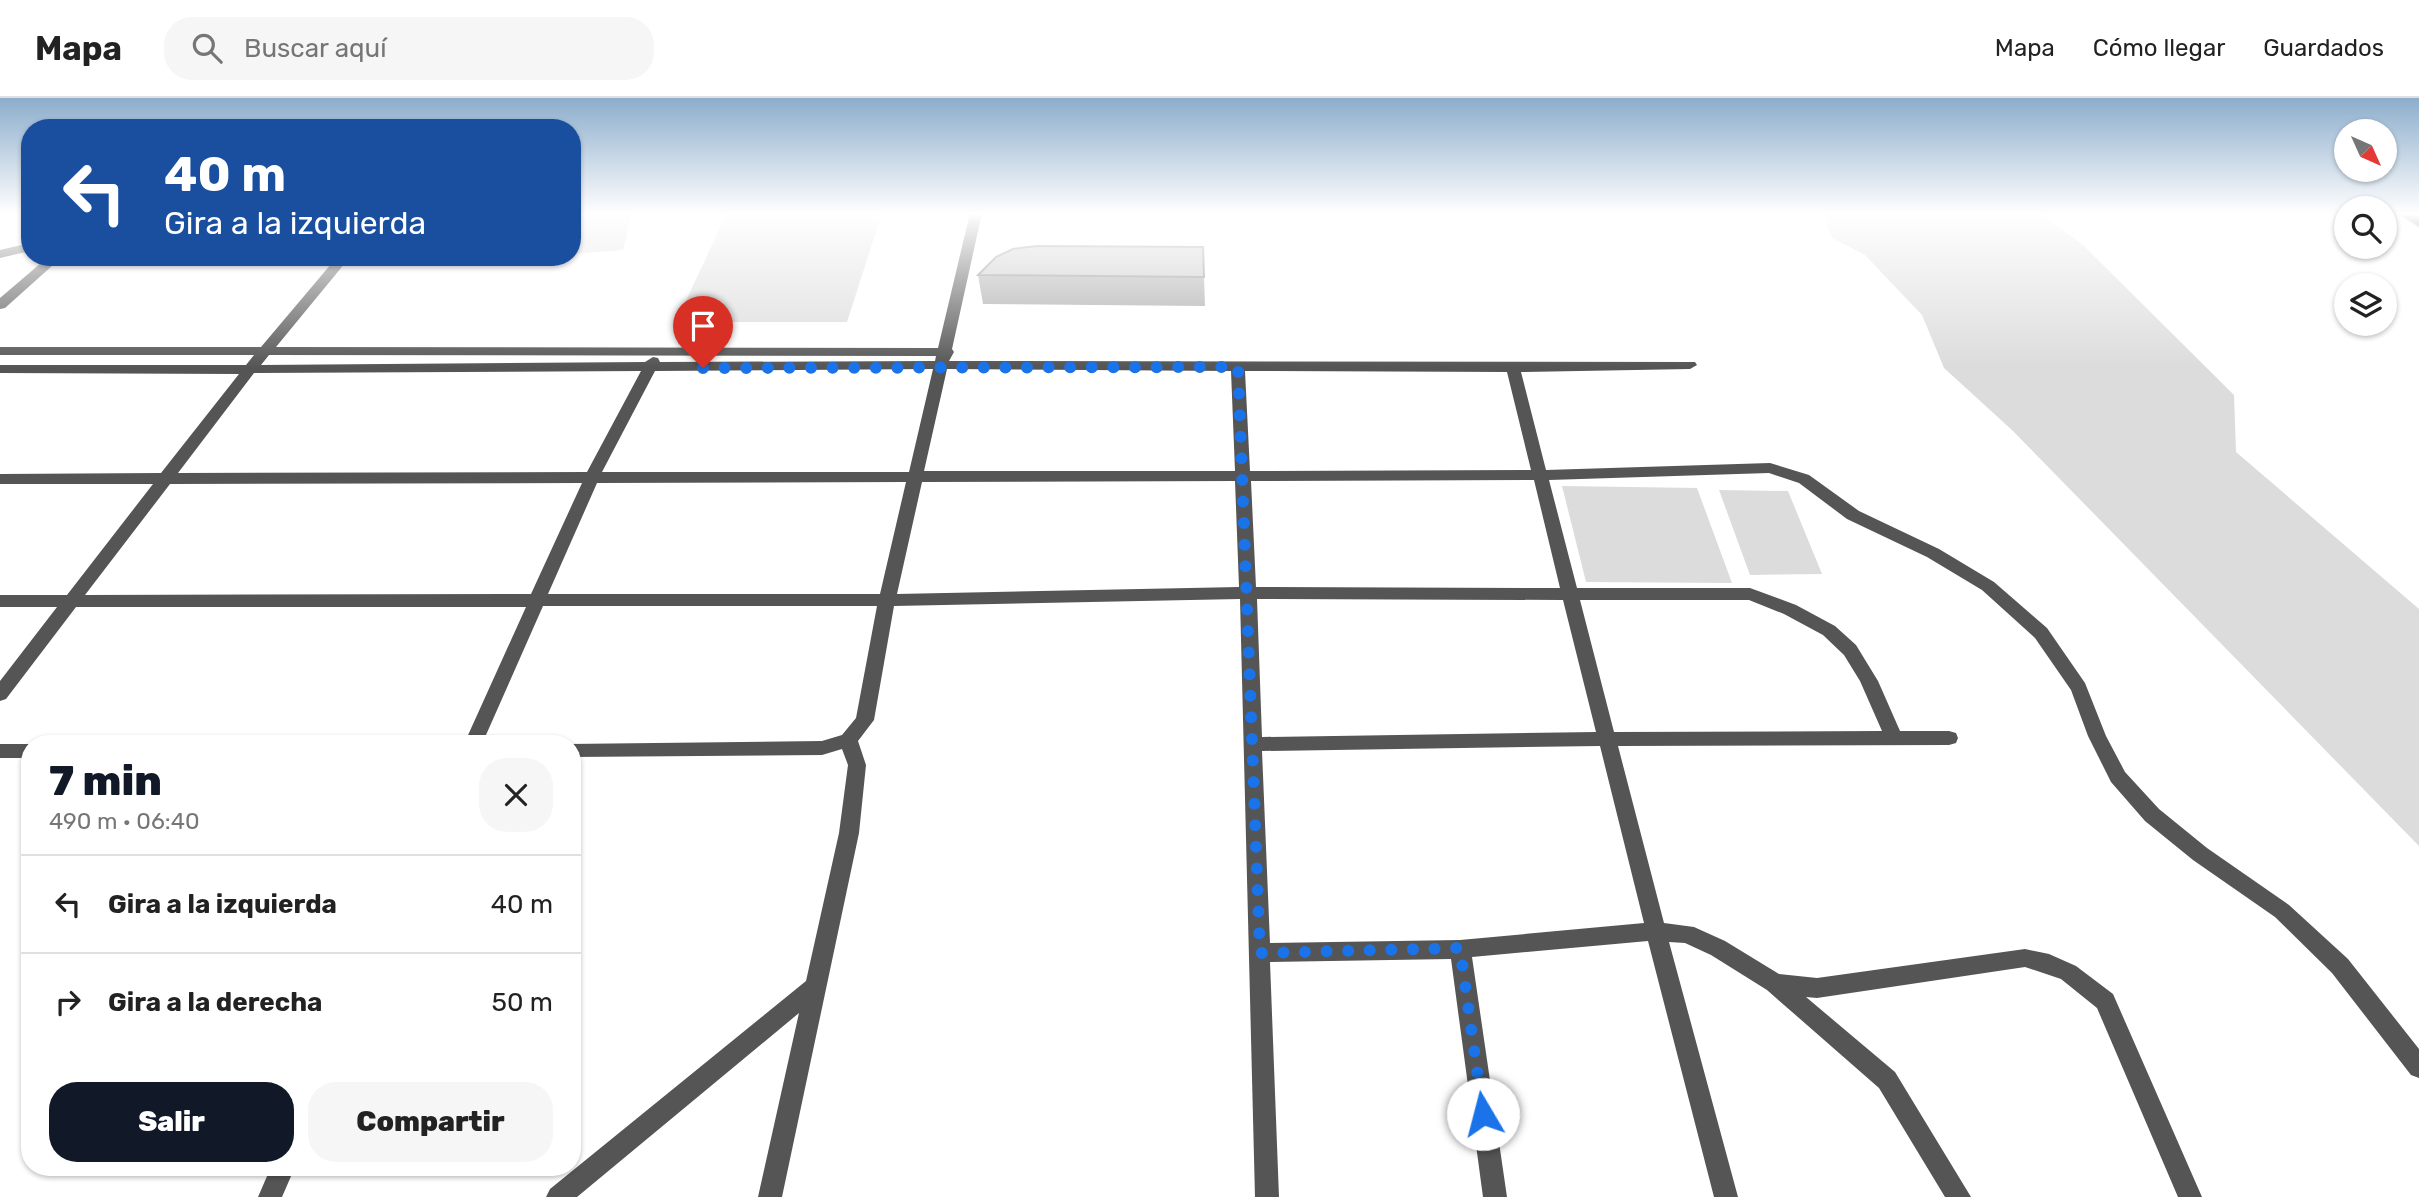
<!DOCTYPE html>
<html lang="es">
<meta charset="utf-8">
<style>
:root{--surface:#fff;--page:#f6f6f6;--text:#222;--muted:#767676;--line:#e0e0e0;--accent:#111827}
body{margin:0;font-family:Rubik,sans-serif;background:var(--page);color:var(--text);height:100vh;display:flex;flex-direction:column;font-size:26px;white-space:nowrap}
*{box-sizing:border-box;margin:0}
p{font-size:23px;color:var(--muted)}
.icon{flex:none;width:38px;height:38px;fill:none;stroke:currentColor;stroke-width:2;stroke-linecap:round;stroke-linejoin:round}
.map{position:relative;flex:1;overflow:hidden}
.sheet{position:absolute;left:21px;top:637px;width:560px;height:441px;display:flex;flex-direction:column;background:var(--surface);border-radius:28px;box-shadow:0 2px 5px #0004}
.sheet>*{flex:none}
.hud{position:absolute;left:21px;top:21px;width:560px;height:147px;border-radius:28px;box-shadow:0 2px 5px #0004;background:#1a4fa0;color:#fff;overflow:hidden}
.needle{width:46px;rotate:135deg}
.fabs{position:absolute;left:2334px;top:21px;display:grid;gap:14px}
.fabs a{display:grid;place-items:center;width:63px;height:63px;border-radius:50%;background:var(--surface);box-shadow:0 2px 5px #0004;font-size:35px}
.pin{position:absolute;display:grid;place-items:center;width:60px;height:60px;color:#fff;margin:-72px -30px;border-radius:50% 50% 50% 0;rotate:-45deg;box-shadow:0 0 7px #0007}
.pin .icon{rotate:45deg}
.me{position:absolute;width:77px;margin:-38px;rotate:352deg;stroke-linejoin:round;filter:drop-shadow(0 0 5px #0008)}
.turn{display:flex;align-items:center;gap:24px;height:147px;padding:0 28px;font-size:32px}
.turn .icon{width:91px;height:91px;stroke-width:2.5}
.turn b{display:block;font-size:49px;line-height:60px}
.round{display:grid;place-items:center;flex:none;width:74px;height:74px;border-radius:28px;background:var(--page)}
.headline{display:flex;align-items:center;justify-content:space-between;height:119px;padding:0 28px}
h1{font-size:42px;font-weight:800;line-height:52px;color:var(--accent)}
.primary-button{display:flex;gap:14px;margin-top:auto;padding:14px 28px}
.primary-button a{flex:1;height:80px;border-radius:28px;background:var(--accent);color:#fff;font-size:28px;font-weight:800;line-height:80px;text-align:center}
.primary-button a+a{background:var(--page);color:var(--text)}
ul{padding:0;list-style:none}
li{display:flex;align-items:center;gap:21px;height:98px;padding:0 28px;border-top:2px solid var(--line)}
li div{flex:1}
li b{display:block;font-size:26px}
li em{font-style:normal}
header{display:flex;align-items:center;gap:42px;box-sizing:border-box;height:98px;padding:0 35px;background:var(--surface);border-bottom:2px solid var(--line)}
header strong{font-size:33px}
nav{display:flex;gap:38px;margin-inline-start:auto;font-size:24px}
.search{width:490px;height:63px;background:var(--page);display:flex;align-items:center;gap:18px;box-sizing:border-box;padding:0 24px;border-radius:28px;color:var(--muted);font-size:26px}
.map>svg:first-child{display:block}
.green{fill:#dcdcdc}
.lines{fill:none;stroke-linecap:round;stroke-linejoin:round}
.major-casing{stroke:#dbdbdb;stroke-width:3}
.minor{fill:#555;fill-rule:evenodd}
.major{fill:#000;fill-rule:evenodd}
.wall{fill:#a9a9a9}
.building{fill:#c4c4c4;stroke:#898989;stroke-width:2}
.route{stroke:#1a73e8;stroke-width:12;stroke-dasharray:0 21.6}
</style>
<header>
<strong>Mapa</strong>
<div class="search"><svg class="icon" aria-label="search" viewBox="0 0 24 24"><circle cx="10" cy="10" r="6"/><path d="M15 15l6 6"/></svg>Buscar aquí</div>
<nav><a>Mapa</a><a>Cómo llegar</a><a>Guardados</a></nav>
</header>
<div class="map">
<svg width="2419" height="1099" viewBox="0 0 2419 1099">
<rect width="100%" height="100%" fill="#fff"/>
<path class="green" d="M 580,115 L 632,115 L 623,152 L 572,156 L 572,140 Z
M 727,115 L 882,115 L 847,224 L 676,224 Z
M 1822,115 L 2040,115 L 2082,146 L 2234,297 L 2236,354 L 2419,511 L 2419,748 L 2013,333 L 1944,270 L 1922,217 L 1865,157 L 1832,140 Z
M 1562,388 L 1697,390 L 1732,485 L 1586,484 Z
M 1719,392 L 1788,393 L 1822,476 L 1750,477 Z"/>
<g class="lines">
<g class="major-casing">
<path id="major" d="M 2397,115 L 2412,115 L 2419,120 L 2419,129 Z"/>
</g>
<path class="minor" d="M 970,115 L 982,115 L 952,251 L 954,254 L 949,263 L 1695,264 L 1697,267 L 1690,271 L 1521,274 L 1546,372 L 1770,365 L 1809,377 L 1859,413 L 1939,451 L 1994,484 L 2047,530 L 2085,585 L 2106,638 L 2125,674 L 2159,711 L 2207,750 L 2289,807 L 2348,861 L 2419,951 L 2419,980 L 2411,977 L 2332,875 L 2275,819 L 2193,762 L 2145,723 L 2111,684 L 2088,638 L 2071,592 L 2035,540 L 1982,492 L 1927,459 L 1847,421 L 1799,385 L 1769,375 L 1549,382 L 1577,490 L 1750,490 L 1796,507 L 1835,528 L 1856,547 L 1878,583 L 1900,633 L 1949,633 L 1956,635 L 1958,640 L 1956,645 L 1949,647 L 1618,648 L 1664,825 L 1694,829 L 1725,843 L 1779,876 L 1817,880 L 2025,851 L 2049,856 L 2076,868 L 2113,896 L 2202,1099 L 2178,1099 L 2097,910 L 2061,881 L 2025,869 L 1817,900 L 1806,899 L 1895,974 L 1971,1099 L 1945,1099 L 1879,990 L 1767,892 L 1711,857 L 1685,845 L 1669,844 L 1738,1099 L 1714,1099 L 1648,843 L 1472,859 L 1507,1099 L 1483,1099 L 1451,861 L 1270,864 L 1279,1099 L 1255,1099 L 1240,501 L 894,508 L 874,622 L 858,643 L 866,667 L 859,735 L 782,1099 L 758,1099 L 799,915 L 577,1099 L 546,1099 L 550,1091 L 806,883 L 839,735 L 848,667 L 842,651 L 822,657 L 572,659 L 572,646 L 568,646 L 822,643 L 842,637 L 856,620 L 877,508 L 543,508 L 482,646 L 464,646 L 526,509 L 76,509 L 6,601 L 0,603 L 0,583 L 57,509 L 0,509 L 0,497 L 67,497 L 153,386 L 0,386 L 0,376 L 161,375 L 239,276 L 0,275 L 0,267 L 246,267 L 254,257 L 0,257 L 0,249 L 261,249 L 337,159 L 350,159 L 276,249 L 938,250 ZM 269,257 L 936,258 L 935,263 L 660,264 L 658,260 L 653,259 L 645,264 L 261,267 ZM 933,271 L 909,374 L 602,374 L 655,273 ZM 947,271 L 1231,273 L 1235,373 L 924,373 ZM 641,273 L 587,374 L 178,375 L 254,275 ZM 1245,273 L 1507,274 L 1531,372 L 1250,373 ZM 1534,382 L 1560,490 L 1256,489 L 1251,383 ZM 1235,383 L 1239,489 L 897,496 L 922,384 ZM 906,384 L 880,496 L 548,496 L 597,385 ZM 582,385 L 531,496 L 85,497 L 170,386 ZM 1257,501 L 1563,502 L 1596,634 L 1262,639 ZM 1580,502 L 1749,502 L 1784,516 L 1823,537 L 1844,557 L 1860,583 L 1882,633 L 1614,634 ZM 1600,648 L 1644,825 L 1460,842 L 1270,845 L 1262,653 Z
M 30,145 L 30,153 L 0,160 L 0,152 Z
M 48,159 L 62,159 L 5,210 L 0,211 L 0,200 Z
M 0,646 L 31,646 L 30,660 L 0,660 Z
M 271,1069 L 295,1069 L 282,1099 L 258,1099 Z"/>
<use href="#major" class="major"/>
</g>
<path class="wall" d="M 978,177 L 1204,179 L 1205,208 L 983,206 Z"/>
<path class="building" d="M 1036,148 L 1203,149 L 1204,179 L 978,177 L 996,159 L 1013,151 Z"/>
<linearGradient id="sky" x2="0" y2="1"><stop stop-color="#8cadcc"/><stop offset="0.43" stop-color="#fff"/><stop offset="1" stop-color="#fff" stop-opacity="0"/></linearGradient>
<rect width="2419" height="269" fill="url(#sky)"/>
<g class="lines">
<path class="route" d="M 703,270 L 1238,269 L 1260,855 L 1460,850 L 1483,1016"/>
</g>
</svg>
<div class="fabs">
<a><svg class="needle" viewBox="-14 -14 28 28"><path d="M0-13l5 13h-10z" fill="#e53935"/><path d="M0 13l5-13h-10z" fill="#767676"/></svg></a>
<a><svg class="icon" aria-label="search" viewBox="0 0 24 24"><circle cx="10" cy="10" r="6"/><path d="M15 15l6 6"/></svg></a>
<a><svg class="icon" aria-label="layers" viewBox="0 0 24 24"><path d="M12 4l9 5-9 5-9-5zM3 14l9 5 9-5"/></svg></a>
</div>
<div class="pin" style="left:703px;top:270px;background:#d93025"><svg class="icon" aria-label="arrive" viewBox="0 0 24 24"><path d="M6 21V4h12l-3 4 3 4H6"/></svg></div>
<svg class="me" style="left:1483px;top:1016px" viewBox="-20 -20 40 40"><circle r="19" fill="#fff"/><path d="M0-13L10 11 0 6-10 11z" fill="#1a73e8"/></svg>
<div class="hud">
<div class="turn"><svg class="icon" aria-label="left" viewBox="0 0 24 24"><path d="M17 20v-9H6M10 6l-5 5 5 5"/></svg><div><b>40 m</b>Gira a la izquierda</div></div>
</div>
<section class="sheet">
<div class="headline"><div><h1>7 min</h1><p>490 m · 06:40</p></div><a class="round"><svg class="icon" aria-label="close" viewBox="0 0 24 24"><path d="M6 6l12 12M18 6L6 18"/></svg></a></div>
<ul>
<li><svg class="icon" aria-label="left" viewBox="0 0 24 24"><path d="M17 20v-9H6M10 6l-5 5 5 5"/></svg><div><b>Gira a la izquierda</b></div><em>40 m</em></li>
<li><svg class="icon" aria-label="right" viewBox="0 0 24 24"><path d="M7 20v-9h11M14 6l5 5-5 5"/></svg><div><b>Gira a la derecha</b></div><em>50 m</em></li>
</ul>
<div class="primary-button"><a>Salir</a><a>Compartir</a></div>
</section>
</div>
